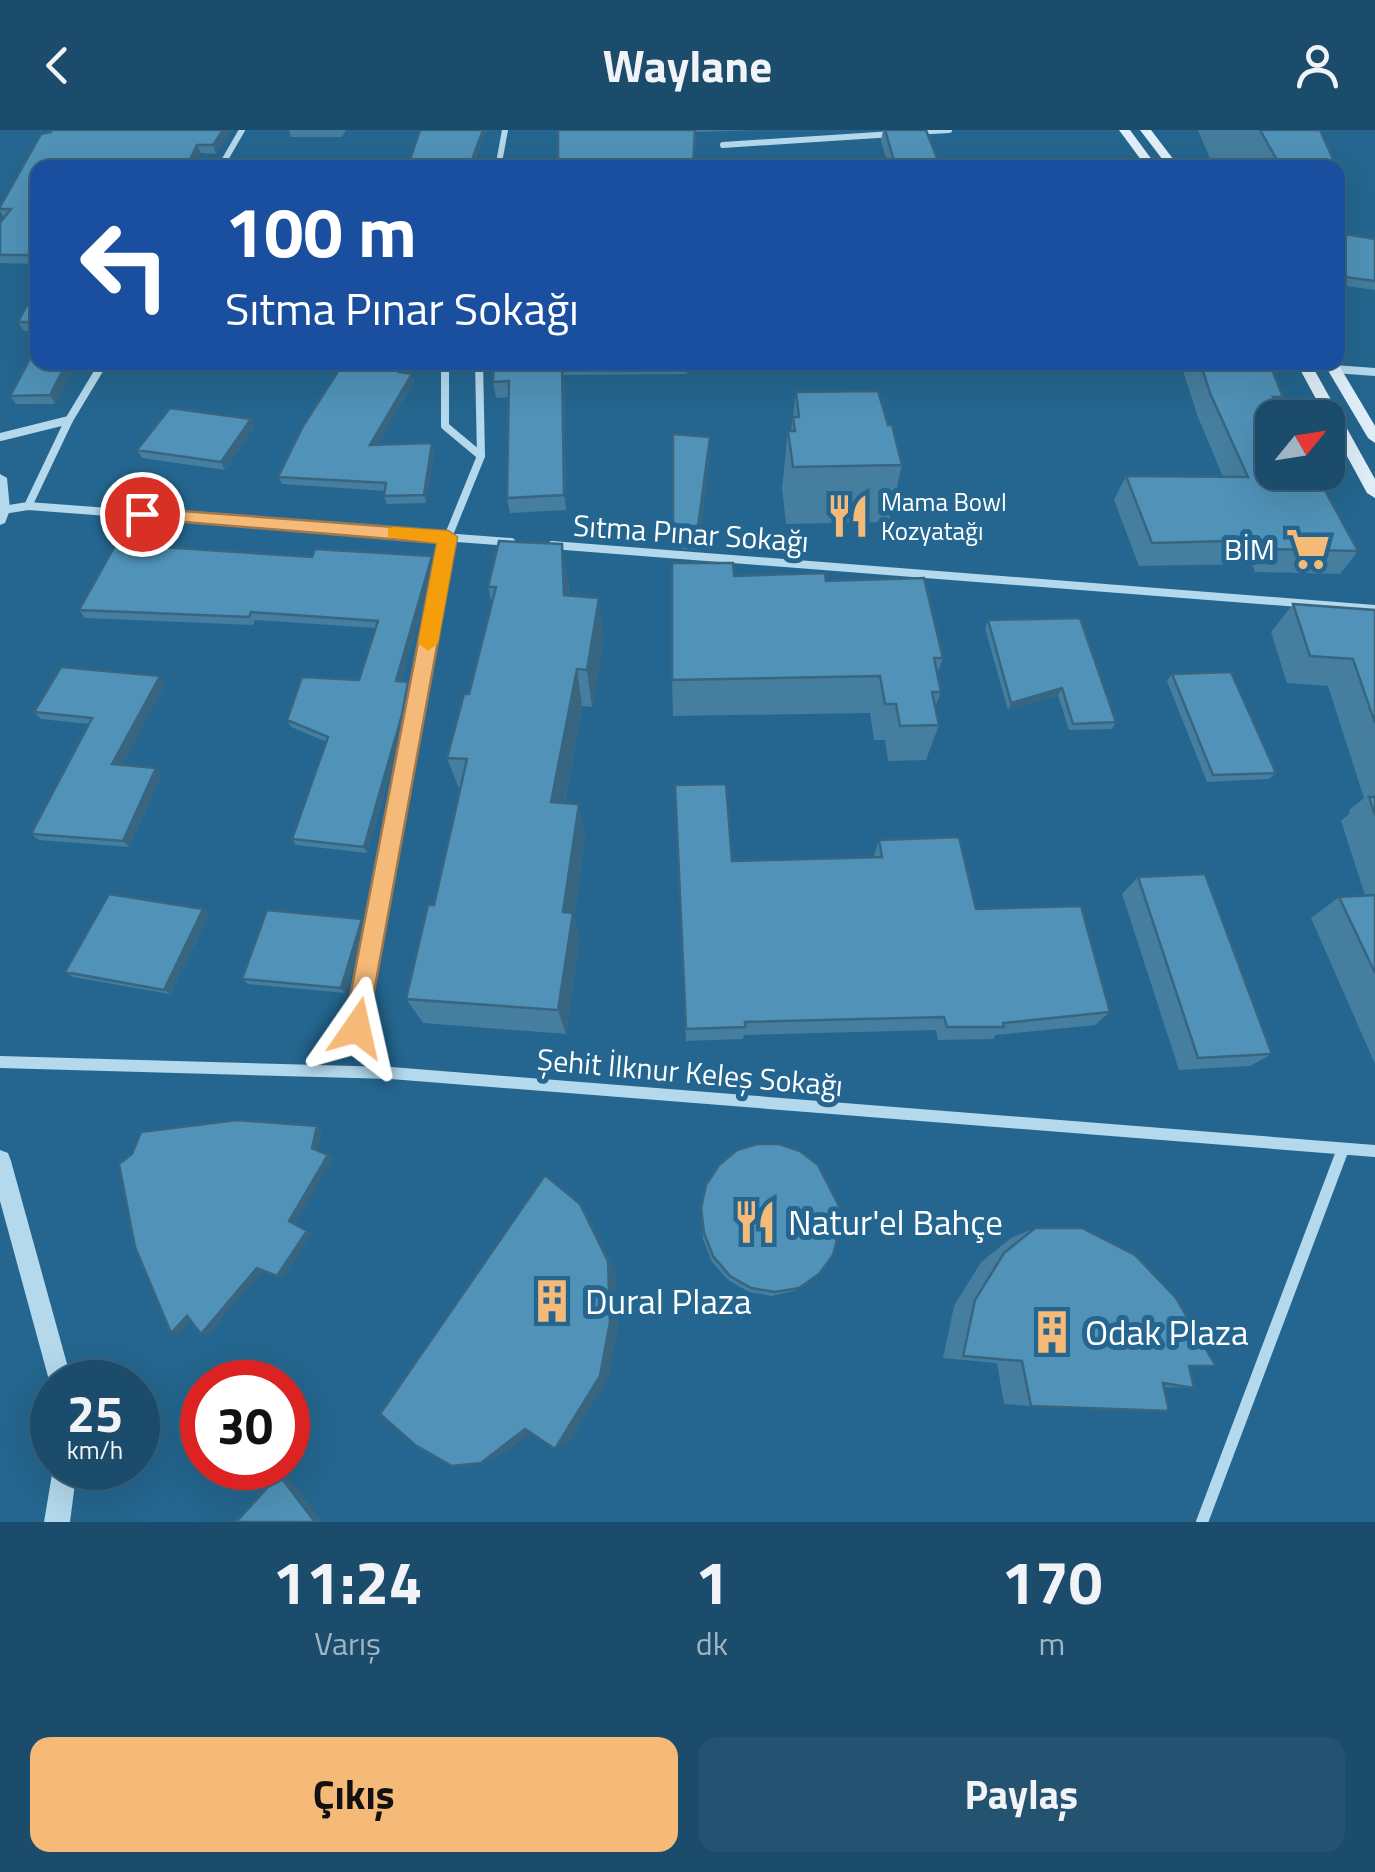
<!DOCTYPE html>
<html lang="tr">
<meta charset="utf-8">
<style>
:root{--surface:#1b4c6b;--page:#245371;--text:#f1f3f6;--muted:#a0b4c1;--line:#39637e;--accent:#f6ba78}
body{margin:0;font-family:"Titillium Web",sans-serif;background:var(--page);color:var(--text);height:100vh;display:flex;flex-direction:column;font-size:38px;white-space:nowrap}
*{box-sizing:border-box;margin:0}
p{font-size:32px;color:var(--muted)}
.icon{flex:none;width:55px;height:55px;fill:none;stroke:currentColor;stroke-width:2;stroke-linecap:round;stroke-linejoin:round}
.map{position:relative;height:1392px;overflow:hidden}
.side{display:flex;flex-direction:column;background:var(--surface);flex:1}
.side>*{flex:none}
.top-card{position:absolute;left:30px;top:30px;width:1315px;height:210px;border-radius:20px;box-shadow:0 10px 40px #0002,0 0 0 2px var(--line);background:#1a4fa0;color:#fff;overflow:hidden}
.needle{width:65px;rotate:60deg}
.tools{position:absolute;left:1255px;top:270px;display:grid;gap:20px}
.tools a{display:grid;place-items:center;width:90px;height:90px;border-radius:20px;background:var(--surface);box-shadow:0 10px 40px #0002,0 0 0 2px var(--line);font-size:50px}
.speed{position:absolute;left:30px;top:1230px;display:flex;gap:20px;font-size:50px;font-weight:700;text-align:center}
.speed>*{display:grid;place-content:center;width:130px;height:130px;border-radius:50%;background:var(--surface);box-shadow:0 10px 40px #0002,0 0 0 2px var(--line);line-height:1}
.speed small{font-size:25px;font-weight:400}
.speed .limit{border:15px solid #d22;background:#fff;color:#111}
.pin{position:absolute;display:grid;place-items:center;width:85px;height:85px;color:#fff;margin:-42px;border:5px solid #fff;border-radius:50%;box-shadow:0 2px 10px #0007}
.me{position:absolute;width:110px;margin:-55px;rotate:11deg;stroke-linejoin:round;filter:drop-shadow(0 0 8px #0008)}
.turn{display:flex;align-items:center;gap:35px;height:210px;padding:0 30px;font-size:45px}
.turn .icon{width:130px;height:130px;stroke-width:2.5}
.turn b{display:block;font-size:70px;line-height:85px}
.eta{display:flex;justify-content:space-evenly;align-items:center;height:170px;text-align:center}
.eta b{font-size:60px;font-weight:700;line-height:70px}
.cta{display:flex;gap:20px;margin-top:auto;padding:20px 30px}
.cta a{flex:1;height:115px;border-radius:20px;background:var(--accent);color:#111;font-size:40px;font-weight:700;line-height:115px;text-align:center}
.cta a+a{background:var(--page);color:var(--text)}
header{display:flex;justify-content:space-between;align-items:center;height:130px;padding:0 30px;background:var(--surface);font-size:45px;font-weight:700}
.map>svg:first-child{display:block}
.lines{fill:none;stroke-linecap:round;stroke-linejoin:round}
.minor-far3{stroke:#b4d8ec;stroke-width:6}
.minor-far2{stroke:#b4d8ec;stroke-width:8}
.minor-far1{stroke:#b4d8ec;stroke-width:10}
.minor{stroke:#b4d8ec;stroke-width:12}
.tertiary{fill:#b4d8ec;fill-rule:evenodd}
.secondary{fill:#e0eff9;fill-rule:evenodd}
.wall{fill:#457e9e}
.shaded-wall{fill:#386681}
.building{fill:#5092b8;stroke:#386681;stroke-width:2.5}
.route{fill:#f6ba78;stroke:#a0794e;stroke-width:2.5}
.slow{fill:#f59e0b}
.labels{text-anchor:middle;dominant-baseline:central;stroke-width:10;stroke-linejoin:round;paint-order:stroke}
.far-poi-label{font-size:25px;fill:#fff;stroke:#24668f;text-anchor:start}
.street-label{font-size:30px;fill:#fff;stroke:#24668f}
.poi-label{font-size:30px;fill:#fff;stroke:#24668f;text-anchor:end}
.near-poi-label{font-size:35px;fill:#fff;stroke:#24668f;text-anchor:start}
</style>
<header><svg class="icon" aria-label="back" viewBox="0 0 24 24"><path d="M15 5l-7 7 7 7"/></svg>Waylane<svg class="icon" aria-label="person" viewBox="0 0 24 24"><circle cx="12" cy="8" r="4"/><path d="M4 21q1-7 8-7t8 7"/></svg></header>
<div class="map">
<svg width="1375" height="1392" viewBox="0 0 1375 1392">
<rect width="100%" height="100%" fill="#24668f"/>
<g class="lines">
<path class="minor-far3" d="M 915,2 L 949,0
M 723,15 L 893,4
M 220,38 L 242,0
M 498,38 L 505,0"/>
<path class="minor-far2" d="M 445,232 L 445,296 L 481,326
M 1334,239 L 1375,242
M 0,307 L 69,290
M 28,376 L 69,290 L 104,232
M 3,380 L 28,376 L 511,412
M 552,415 L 1375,479
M 425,530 L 448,407 L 481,326 L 479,232"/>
<path class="minor-far1" d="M 357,898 L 426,528"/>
<path class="minor" d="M 0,932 L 391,943 L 1375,1021
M 1202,1392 L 1343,1019"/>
<path class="tertiary" d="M 0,344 L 7,348 L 10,380 L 5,393 L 0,395 Z
M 0,1020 L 8,1023 L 11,1031 L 72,1252 L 52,1252 L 52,1261 L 0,1071 Z
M 53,1338 L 77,1338 L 70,1392 L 44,1392 Z"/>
<path class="secondary" d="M 1119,0 L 1130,0 L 1158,38 L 1147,38 Z
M 1140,0 L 1151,0 L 1180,38 L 1169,38 Z
M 1296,232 L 1310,232 L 1375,349 L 1375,368 L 1367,363 Z
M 1323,232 L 1337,232 L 1375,296 L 1375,313 L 1368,308 Z"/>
</g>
<path class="wall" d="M 51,0 L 231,0 L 216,24 L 201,23 L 38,38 L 38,134 L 0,133 L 0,93 L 4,88 L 0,81 L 0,77 Z
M 289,0 L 346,0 L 342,7 L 291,7 Z
M 558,0 L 758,0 L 696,2 L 694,38 L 558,38 Z
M 883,0 L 926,0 L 941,38 L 889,38 L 881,11 Z
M 1198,0 L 1320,0 L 1336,36 L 1335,38 L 1233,38 L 1228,30 L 1210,29 Z
M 1338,103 L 1375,109 L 1375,160 L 1338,155 Z
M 38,155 L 38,200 L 24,201 L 18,192 Z
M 38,232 L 77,232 L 55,274 L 16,274 L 10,266 Z
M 494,232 L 687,232 L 687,244 L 564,245 L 566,380 L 510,383 L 507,368 L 509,267 L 496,268 L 493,252 Z
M 1180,232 L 1269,232 L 1283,267 L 1278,276 L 1358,421 L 1340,444 L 1255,442 L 1252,434 L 1139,436 L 1114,370 L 1126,346 L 1223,347 L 1198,287 Z
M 405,243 L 412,244 L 414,252 L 378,314 L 432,313 L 434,321 L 426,373 L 387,374 L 384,366 L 385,361 L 282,354 L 278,347 Z
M 796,262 L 902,335 L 889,392 L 786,394 L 782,358 L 788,301 L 791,301 Z
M 254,297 L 225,340 L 142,328 L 137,320 Z
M 673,304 L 709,330 L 698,420 L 673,418 Z
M 312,427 L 435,434 L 401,552 L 411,559 L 405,592 L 367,723 L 296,715 L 292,709 L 327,612 L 291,597 L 287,590 L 359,550 L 375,498 L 255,490 L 253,495 L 85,488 L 79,480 Z
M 734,446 L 826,451 L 943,528 L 937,545 L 941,562 L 935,577 L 939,595 L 926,630 L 888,631 L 885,610 L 874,610 L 870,583 L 673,586 L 672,550 Z
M 568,453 L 569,465 L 604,506 L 592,577 L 582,576 L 565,673 L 585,706 L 574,787 L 579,811 L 566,904 L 423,893 L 406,869 L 434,775 L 460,661 L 447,628 L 469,564 L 492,474 L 488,457 Z
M 1293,474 L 1375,480 L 1375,934 L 1311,788 L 1339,767 L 1365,765 L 1341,691 L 1350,683 L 1349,680 L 1364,668 L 1328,556 L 1287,553 L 1271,502 Z
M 988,490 L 1116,592 L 1112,599 L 1069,600 L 1058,565 L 1008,580 L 985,498 Z
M 1172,544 L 1276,643 L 1269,649 L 1207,652 L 1167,551 Z
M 165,554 L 122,635 L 162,644 L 129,717 L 39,710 L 31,704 L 89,594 L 41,589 L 34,582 Z
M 675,655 L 732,731 L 873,728 L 879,710 L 976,779 L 1110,882 L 1095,895 L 996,905 L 993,909 L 938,910 L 936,900 L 744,905 L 743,909 L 686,911 Z
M 1138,747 L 1272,924 L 1250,936 L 1179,940 L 1122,764 Z
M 203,779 L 209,785 L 170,864 L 73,847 L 65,842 Z
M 362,789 L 366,794 L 345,863 L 248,854 L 242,849 Z
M 701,1078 L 819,1144 L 794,1161 L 772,1166 L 749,1162 L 728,1150 L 712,1132 L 703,1109 Z
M 1035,1098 L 1216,1236 L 1189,1237 L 1194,1258 L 1164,1257 L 1031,1276 L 1004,1274 L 997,1233 L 943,1228 L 954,1176 L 981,1132 L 1011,1108 Z"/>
<path class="shaded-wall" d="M 223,0 L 231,0 L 216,24 L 213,15 Z
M 483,0 L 487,0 L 473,38 L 469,38 Z
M 197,15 L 201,23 L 194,38 L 186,38 Z
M 67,232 L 77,232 L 55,274 L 50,265 Z
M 403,232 L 409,232 L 401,250 L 399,242 Z
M 562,232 L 564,245 L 566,380 L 564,365 Z
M 412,244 L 414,252 L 373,323 L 370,315 Z
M 251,289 L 254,297 L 225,340 L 221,332 Z
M 710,307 L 709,330 L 698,420 L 698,397 Z
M 432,313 L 434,321 L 426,373 L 424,365 Z
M 562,414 L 568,453 L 570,503 L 564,465 Z
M 432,426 L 435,434 L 399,559 L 396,551 Z
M 599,468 L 604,506 L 592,577 L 587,540 Z
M 577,539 L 582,576 L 559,705 L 551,672 Z
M 160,546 L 165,554 L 119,641 L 112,634 Z
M 408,552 L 411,559 L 405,592 L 367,723 L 364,717 Z
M 1062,558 L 1058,565 L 1008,580 L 1011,573 Z
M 156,638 L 162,644 L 129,717 L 123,711 Z
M 579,674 L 585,706 L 574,787 L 579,811 L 566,904 L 558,880 L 563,782 Z
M 203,779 L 209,785 L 170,864 L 164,860 Z
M 362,789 L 366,794 L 345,863 L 341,858 Z
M 317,996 L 322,999 L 318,1021 L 312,1018 Z
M 328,1025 L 333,1028 L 295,1094 L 313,1103 L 283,1148 L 277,1146 L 289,1091 Z
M 580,1074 L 591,1091 L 616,1143 L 618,1198 L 609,1247 L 570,1312 L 555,1319 Z
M 257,1138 L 264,1140 L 209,1204 L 201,1204 Z
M 187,1186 L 195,1186 L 179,1204 L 171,1203 Z
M 543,1294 L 503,1324 L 481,1333 L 525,1299 Z
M 286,1344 L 323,1392 L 315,1392 L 279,1345 Z"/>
<path class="building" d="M 51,0 L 223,0 L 213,15 L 197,15 L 186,38 L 38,38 L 38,125 L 0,125 L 0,93 L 11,79 L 0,79 L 0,77 L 41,4 L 51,2 Z
M 420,0 L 483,0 L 469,38 L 407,38 Z
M 558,0 L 695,0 L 693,38 L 558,38 Z
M 885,0 L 926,0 L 941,38 L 896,38 Z
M 1260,0 L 1320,0 L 1336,36 L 1277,30 Z
M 1338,103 L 1375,109 L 1375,151 L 1338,146 Z
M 38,155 L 38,192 L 18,192 Z
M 38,214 L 38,232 L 67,232 L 50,265 L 10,266 Z
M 344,232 L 403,232 L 399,242 L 412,244 L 370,315 L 432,313 L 424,365 L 384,366 L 386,353 L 278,347 L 303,296 Z
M 494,232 L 562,232 L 564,365 L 507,368 L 509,251 L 493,252 Z
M 1200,232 L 1269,232 L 1283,267 L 1273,267 L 1284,288 L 1272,288 L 1272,342 L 1315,342 L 1358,421 L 1271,419 L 1267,410 L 1152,413 L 1126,346 L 1248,347 L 1210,263 Z
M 878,261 L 888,295 L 892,295 L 902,335 L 793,337 L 788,301 L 795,301 L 793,287 L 799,287 L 796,262 Z
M 170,278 L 251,289 L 221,332 L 137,320 Z
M 673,304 L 710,307 L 698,397 L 673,395 Z
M 499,411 L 562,414 L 564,465 L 599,468 L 587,540 L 577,539 L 551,672 L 579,674 L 563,782 L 573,783 L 558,880 L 406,869 L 428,775 L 434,775 L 467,629 L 447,628 L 464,564 L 469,564 L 496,457 L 488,457 Z
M 116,414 L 312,427 L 315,419 L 432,426 L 396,551 L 408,552 L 402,585 L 364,717 L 292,709 L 328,607 L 287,590 L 302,547 L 359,550 L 378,491 L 251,482 L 249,487 L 79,480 Z
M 672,433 L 733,433 L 734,446 L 825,443 L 826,451 L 924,448 L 943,528 L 934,528 L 941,562 L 932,562 L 939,595 L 900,596 L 896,574 L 885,574 L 880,546 L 672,550 Z
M 1293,474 L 1375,480 L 1375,593 L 1353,529 L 1310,526 Z
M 1080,488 L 1116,592 L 1073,594 L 1062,558 L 1011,573 L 988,490 Z
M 61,537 L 160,546 L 112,634 L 156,638 L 123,711 L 31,704 L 92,588 L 34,582 Z
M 1231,542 L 1276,643 L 1213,645 L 1172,544 Z
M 726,654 L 732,731 L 882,727 L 879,710 L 959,707 L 976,779 L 1081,776 L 1110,882 L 1003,893 L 1004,897 L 947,897 L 944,887 L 745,892 L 745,897 L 686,899 L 675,655 Z
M 1369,667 L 1375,667 L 1375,685 Z
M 1205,744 L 1272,924 L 1198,928 L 1138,747 Z
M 109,764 L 203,779 L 164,860 L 65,842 Z
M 1375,765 L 1375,843 L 1339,767 Z
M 267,780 L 362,789 L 341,858 L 242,849 Z
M 237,990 L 317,996 L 312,1018 L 328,1025 L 289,1091 L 307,1101 L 277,1146 L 257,1138 L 201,1204 L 187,1186 L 171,1203 L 135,1117 L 119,1034 L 132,1024 L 141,1002 Z
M 757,1014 L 779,1014 L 800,1021 L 818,1035 L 840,1078 L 839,1102 L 833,1125 L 819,1144 L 799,1158 L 775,1162 L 751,1158 L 730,1146 L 713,1126 L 704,1103 L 701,1078 L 706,1055 L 719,1035 L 737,1020 Z
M 545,1045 L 580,1074 L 608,1131 L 610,1192 L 600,1246 L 555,1319 L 525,1299 L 481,1333 L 452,1336 L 415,1315 L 380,1284 Z
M 1035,1098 L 1082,1098 L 1135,1125 L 1176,1168 L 1216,1236 L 1189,1236 L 1194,1258 L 1163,1253 L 1169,1281 L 1031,1276 L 1022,1231 L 963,1226 L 975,1170 L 1004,1123 Z
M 279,1345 L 315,1392 L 236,1392 Z"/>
<path class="route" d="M 142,378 L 448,401 L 457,407 L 366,906 L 357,910 L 348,906 L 344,898 L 437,413 L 136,388 L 136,380 Z"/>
<path class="slow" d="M 395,397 L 448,401 L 457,407 L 438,513 L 428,521 L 418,513 L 437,413 L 388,407 L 388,398 Z"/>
<defs>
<g id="restaurant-bare" transform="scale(3.45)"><path d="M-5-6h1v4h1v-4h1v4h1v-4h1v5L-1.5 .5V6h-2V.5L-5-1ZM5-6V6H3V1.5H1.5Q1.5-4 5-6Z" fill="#f6ba78" stroke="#24668f" stroke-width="2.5" paint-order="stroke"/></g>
<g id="supermarket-bare" transform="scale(3.45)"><path d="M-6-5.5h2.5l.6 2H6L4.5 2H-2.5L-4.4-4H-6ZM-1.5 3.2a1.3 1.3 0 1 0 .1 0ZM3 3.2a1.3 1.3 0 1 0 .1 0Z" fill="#f6ba78" stroke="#24668f" stroke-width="2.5" paint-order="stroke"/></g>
<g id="building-bare" transform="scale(3.45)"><path d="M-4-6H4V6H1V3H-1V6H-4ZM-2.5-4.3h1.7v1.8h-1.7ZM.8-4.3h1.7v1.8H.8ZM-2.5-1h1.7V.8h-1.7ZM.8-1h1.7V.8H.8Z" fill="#f6ba78" stroke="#24668f" stroke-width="2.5" paint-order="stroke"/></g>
</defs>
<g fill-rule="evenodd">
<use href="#restaurant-bare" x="848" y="386"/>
<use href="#supermarket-bare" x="1308" y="419"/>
<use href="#restaurant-bare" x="755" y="1092"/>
<use href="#building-bare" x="552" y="1171"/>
<use href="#building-bare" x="1052" y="1202"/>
</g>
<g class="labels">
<g class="far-poi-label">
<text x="881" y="372">Mama Bowl<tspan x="881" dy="29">Kozyatağı</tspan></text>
</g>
<g class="street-label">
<text transform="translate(691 403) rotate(4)">Sıtma Pınar Sokağı</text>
<text transform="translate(690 942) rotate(5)">Şehit İlknur Keleş Sokağı</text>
</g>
<g class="poi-label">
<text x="1275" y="419">BİM</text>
</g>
<g class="near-poi-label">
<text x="788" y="1092">Natur'el Bahçe</text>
<text x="585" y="1171">Dural Plaza</text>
<text x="1085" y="1202">Odak Plaza</text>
</g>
</g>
</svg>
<div class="tools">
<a><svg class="needle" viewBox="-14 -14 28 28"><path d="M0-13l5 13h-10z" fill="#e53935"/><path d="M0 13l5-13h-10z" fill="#a0b4c1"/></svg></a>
</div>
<div class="speed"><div>25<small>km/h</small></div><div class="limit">30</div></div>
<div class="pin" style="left:142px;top:384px;background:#d93025"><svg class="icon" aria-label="arrive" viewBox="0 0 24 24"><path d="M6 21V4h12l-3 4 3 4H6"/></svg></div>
<svg class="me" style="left:357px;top:898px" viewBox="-20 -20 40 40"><path d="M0-17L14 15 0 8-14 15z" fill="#f6ba78" stroke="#fff" stroke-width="4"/></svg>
<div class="top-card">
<div class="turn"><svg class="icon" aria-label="left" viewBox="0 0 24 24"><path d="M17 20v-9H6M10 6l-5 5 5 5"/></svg><div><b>100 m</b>Sıtma Pınar Sokağı</div></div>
</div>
</div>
<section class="side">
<div class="eta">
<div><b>11:24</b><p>Varış</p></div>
<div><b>1</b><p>dk</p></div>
<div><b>170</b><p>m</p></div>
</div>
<div class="cta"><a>Çıkış</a><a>Paylaş</a></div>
</section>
